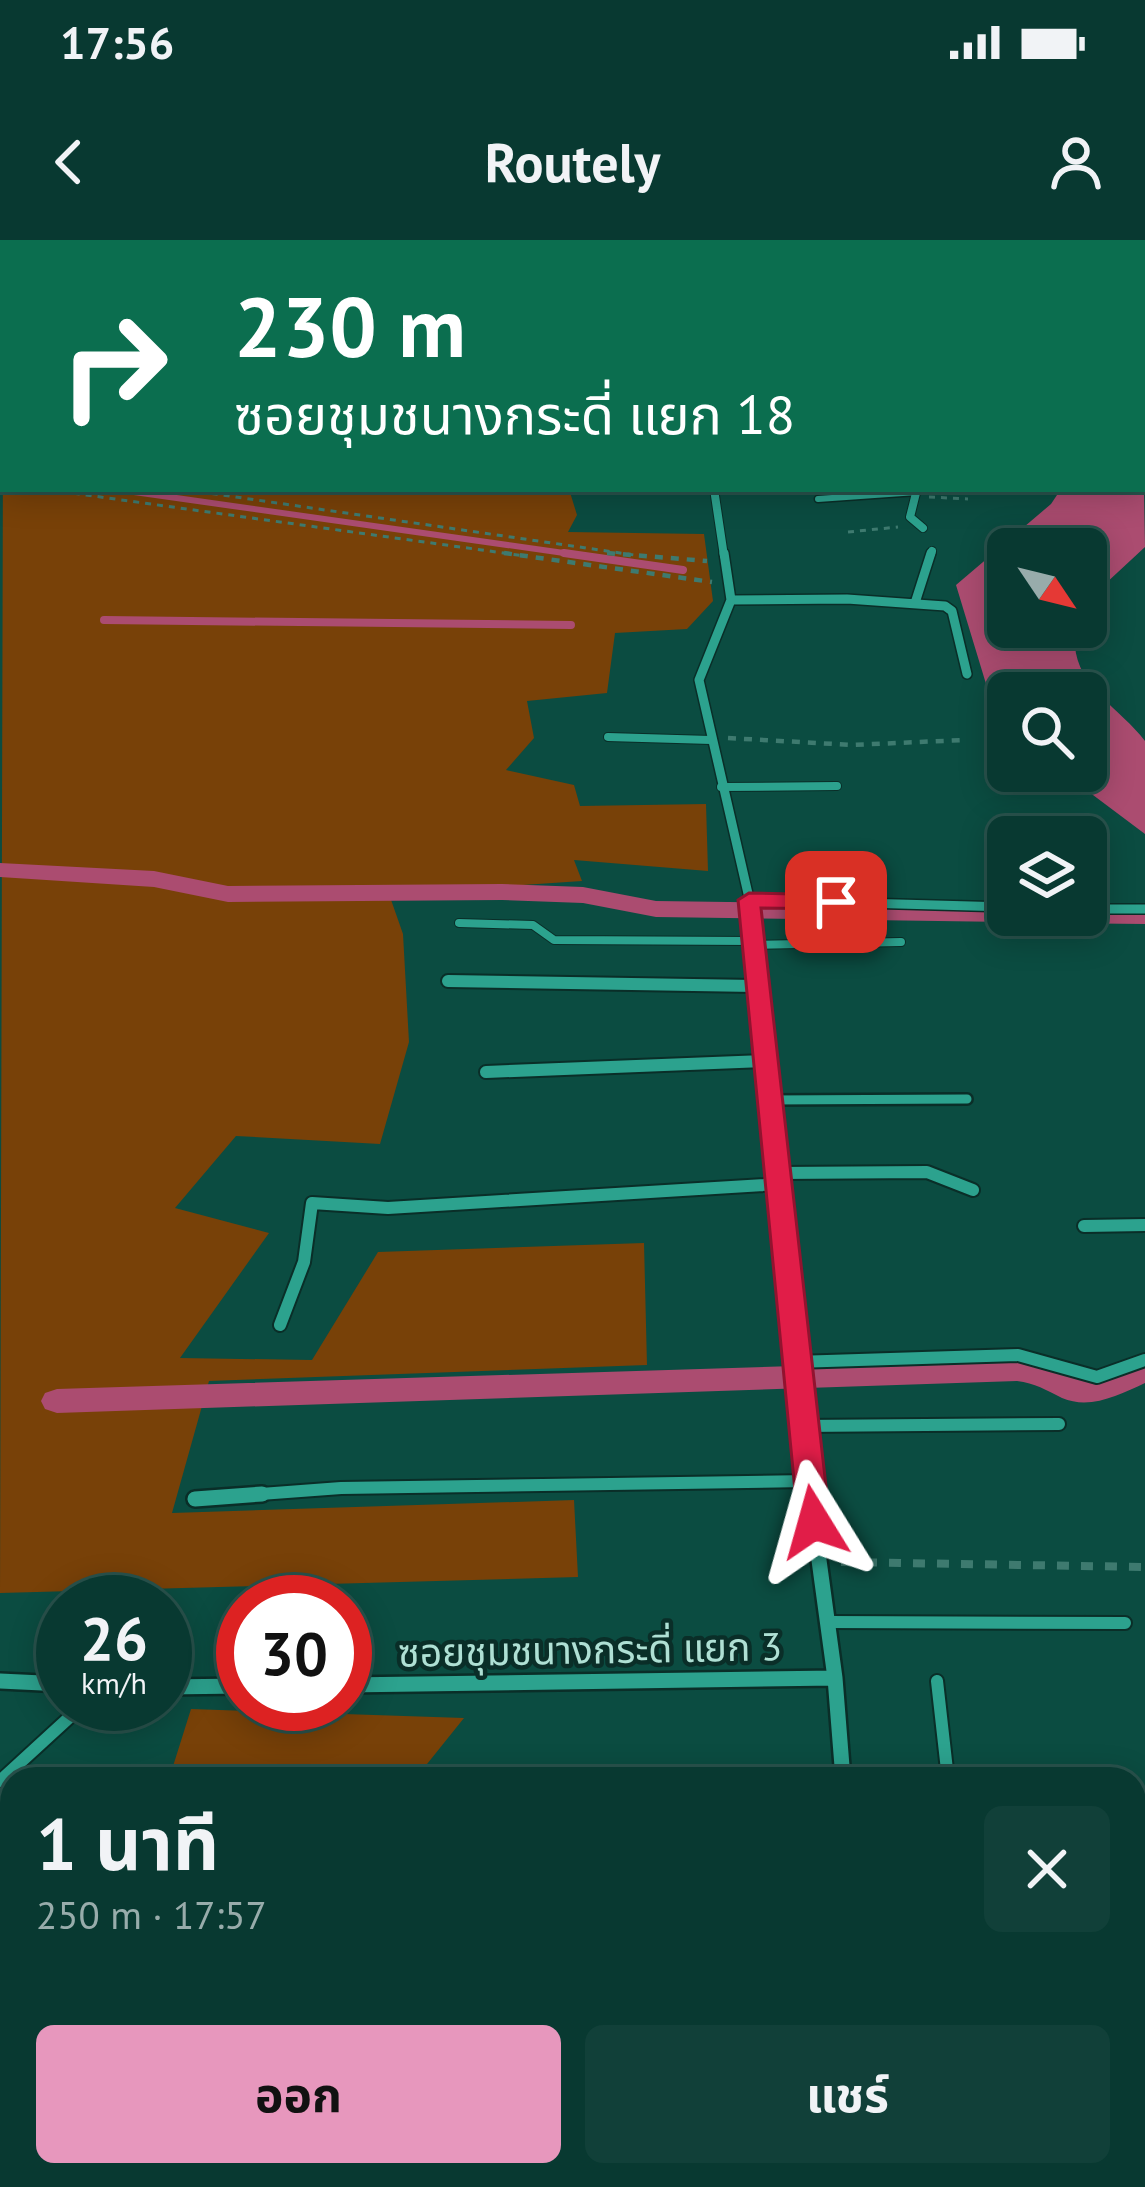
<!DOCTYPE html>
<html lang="th">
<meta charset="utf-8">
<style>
:root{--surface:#083931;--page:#114039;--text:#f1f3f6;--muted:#98acab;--line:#29534d;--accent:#e797bd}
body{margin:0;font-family:"PT Sans","Noto Sans Thai",sans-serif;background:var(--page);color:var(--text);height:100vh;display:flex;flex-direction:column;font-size:45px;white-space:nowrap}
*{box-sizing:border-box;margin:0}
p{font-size:39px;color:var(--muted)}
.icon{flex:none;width:66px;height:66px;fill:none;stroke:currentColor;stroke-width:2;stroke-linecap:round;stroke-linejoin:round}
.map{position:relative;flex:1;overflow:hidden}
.drawer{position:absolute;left:0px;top:1527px;width:1146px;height:420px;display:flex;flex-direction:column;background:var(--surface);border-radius:36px 36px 0 0;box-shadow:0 6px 30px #0003,0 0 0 3px var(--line)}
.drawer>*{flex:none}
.top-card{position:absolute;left:0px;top:0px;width:1146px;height:252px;box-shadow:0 6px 30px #0003,0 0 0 3px var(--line);background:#0b6e4f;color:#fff;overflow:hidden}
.needle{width:78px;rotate:125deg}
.buttons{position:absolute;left:987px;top:288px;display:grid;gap:24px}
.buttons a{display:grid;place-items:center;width:120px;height:120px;border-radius:18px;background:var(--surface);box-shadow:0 6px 30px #0003,0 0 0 3px var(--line);font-size:60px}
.speed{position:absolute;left:36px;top:1335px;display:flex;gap:24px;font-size:60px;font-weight:700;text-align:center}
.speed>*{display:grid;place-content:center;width:156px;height:156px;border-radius:50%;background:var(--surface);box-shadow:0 6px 30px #0003,0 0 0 3px var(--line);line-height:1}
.speed small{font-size:30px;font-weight:400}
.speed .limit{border:18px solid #d22;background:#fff;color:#111}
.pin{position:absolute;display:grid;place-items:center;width:102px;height:102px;color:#fff;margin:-51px;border-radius:24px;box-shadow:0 6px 18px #0006}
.me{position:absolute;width:132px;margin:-66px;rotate:352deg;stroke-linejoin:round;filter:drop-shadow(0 0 9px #0008)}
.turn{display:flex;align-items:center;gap:42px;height:252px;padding:0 36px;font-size:54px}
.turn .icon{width:156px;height:156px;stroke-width:2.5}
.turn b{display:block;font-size:84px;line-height:102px}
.round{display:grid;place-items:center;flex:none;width:126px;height:126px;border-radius:18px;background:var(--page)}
.headline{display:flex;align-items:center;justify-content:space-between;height:204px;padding:0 36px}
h1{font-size:72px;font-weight:700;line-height:90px}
.cta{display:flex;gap:24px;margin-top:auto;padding:24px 36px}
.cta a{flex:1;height:138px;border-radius:18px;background:var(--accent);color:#111;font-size:48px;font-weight:700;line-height:138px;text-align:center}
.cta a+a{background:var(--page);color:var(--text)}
.status{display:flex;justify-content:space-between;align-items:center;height:84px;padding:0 60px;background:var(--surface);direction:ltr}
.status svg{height:33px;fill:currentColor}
header{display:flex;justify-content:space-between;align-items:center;height:156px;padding:0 36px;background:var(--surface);font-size:54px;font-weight:700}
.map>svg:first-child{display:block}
.green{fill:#784108}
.water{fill:#ab4c70}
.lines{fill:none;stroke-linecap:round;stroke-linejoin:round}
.stream-far1{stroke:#ab4c70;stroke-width:6}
.stream{stroke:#ab4c70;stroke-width:8}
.canal{fill:#ab4c70;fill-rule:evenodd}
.service-far3-casing{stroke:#0a2e28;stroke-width:9}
.service-far2-casing{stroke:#0a2e28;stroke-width:10}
.service-far1-casing{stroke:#0a2e28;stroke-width:14}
.service-casing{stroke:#0a2e28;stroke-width:16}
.minor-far3-casing{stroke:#0a2e28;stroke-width:10}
.minor-far2-casing{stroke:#0a2e28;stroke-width:12}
.minor-far1-casing{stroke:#0a2e28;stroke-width:16}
.minor-casing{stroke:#0a2e28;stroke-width:20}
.path-far2{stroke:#3e7a6f;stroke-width:3;stroke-dasharray:6 6;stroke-linecap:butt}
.path-far1{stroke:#3e7a6f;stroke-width:4.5;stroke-dasharray:8 8;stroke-linecap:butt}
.path{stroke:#3e7a6f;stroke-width:8;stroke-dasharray:12 12;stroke-linecap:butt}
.service-far3{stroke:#2ca28e;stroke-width:6}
.service-far2{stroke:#2ca28e;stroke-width:8}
.service-far1{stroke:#2ca28e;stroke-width:9}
.service{stroke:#2ca28e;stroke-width:12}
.minor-far3{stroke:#2ca28e;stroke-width:8}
.minor-far2{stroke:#2ca28e;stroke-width:9}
.minor-far1{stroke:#2ca28e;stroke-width:12}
.minor{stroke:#2ca28e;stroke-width:15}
.route{fill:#e11d48;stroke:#92132f;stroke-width:3}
.labels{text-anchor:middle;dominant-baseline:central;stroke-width:9;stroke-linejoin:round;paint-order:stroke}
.near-street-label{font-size:39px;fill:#afe0d4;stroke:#0a2e28}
</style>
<div class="status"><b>17:56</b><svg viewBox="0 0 49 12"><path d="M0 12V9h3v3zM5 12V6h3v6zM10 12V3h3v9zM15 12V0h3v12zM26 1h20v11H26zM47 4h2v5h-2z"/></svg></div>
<header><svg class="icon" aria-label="back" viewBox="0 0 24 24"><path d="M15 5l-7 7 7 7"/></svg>Routely<svg class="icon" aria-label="person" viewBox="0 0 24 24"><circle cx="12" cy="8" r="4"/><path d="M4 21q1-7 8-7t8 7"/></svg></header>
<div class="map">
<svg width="1145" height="1947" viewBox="0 0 1145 1947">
<rect width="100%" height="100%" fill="#0b4c41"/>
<path class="green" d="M 3,199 L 3,249 L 569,249 L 577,275 L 568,292 L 704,294 L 713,361 L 687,389 L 615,393 L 607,453 L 527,461 L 534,498 L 506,530 L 574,545 L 580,566 L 706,564 L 708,631 L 574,620 L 582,641 L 389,654 L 403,694 L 409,802 L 380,904 L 236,896 L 175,968 L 269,993 L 180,1118 L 312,1120 L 378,1012 L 644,1003 L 647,1125 L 209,1141 L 172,1273 L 574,1260 L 578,1337 L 0,1353 Z
M 191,1469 L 464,1478 L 415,1539 L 169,1539 Z
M 12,1724 L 12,1935 L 295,1935 L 294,1947 L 0,1947 L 0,1732 Z"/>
<path class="water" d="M 1143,194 L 1145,307 L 1104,345 L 1086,352 L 1086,309 L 1008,309 L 1008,387 L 1057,387 L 1075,405 C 1077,447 1121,469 1145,501 L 1145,594 L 1061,531 L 1086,531 L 1086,453 L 1008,453 L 1008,471 L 990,457 L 956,345 L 1051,264 L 1061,249 L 1143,249 Z"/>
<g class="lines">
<path class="stream-far1" d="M 113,249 L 585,316"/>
<path class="stream" d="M 564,313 L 683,330
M 104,380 L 571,385"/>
<path class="canal" d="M 0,90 L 3,90 L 3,100 L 0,100 Z
M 0,623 L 154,631 L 228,646 L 502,644 L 583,647 L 656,661 L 1008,666 L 1008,675 L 1020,675 L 1008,682 L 656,677 L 583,663 L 502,660 L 228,662 L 154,647 L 0,637 Z
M 1086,668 L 1145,668 L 1145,684 L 1049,683 L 1036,675 L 1086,675 Z
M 1017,1119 C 1048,1122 1058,1135 1081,1139 C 1101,1143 1126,1124 1145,1119 L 1145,1143 C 1119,1155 1090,1170 1062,1158 C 1046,1150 1035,1143 1017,1141 L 57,1173 L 45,1169 L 41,1161 L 45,1153 L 57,1149 Z"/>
<g class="service-far3-casing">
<path id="service-far3" d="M 818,259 L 917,252"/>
</g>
<g class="service-far2-casing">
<path id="service-far2" d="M 608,497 L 711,500
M 721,547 L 837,546
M 459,683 L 533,685 L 554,700 L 753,701
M 753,705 L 901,702"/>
</g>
<g class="service-far1-casing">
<path id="service-far1" d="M 769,860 L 967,859"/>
</g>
<g class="service-casing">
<path id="service" d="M 828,1382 L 1125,1383
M 937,1441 L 948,1539
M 0,1541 L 84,1464"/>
</g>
<g class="minor-far3-casing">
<path id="minor-far3" d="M 714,249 L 724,316
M 917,249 L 910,277 L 923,288
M 930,316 L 932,311"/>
</g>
<g class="minor-far2-casing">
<path id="minor-far2" d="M 724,313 L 731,360 L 699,440 L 752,671 L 754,725
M 731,360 L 847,359 L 945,366 L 952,371 L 967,434
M 915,363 L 931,313
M 749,660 L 1008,667
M 1086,669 L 1145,669"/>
</g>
<g class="minor-far1-casing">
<path id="minor-far1" d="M 754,722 L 811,1257
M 448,741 L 755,746
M 486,832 L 764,821
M 778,933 L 927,932 L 973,950
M 1084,986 L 1145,985
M 280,1085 L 304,1022 L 312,963 L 388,968 L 779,944
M 795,1122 L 1018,1115 L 1097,1137 L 1145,1120
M 801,1186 L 1059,1184
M 222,1257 L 341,1248 L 808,1241"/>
</g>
<g class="minor-casing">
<path id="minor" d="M 810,1254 L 835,1438 L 843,1539
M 195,1259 L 262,1254
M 0,1441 L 63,1444
M 345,1445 L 835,1438
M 165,1447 L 243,1446
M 1134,1557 L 1145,1557
M 1134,1673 L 1145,1673
M 1134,1908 L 1145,1908
M 878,1935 L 879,1947"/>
</g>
<path class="path-far2" d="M 50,250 L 525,316
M 188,250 L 641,316
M 929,257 L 968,259
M 848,292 L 898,287"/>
<path class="path-far1" d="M 504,313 L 712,342
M 607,313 L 707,321
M 728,498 L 852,505 L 964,500"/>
<path class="path" d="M 841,1322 L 1145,1327"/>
<use href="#service-far3" class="service-far3"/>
<use href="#service-far2" class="service-far2"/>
<use href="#service-far1" class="service-far1"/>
<use href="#service" class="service"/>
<use href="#minor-far3" class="minor-far3"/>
<use href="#minor-far2" class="minor-far2"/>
<use href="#minor-far1" class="minor-far1"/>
<use href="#minor" class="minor"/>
</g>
<path class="route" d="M 749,653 L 836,655 L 847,662 L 836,669 L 761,668 L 830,1282 L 825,1290 L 803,1290 L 798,1282 L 738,660 Z"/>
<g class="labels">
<g class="near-street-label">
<text transform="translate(590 1409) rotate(-1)">ซอยชุมชนางกระดี่ แยก 3</text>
</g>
</g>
</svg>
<div class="buttons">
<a><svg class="needle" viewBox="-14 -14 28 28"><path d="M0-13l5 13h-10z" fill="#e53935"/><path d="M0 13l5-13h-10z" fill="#98acab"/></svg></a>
<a><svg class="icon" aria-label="search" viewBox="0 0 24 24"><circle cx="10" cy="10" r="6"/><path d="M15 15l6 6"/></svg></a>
<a><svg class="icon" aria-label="layers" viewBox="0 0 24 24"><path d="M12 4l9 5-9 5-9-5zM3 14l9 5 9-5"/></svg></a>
</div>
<div class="speed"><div>26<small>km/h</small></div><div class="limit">30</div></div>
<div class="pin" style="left:836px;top:662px;background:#d93025"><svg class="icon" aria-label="arrive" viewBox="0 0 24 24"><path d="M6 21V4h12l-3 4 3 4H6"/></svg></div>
<svg class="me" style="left:814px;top:1282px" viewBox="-20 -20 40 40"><path d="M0-17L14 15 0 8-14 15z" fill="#e11d48" stroke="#fff" stroke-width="4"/></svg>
<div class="top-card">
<div class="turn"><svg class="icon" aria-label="right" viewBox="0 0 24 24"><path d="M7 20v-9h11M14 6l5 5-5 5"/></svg><div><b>230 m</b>ซอยชุมชนางกระดี่ แยก 18</div></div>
</div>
<section class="drawer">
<div class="headline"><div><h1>1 นาที</h1><p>250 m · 17:57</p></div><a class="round"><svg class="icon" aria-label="close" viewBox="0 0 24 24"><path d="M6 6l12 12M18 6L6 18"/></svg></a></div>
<div class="cta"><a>ออก</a><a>แชร์</a></div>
</section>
</div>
